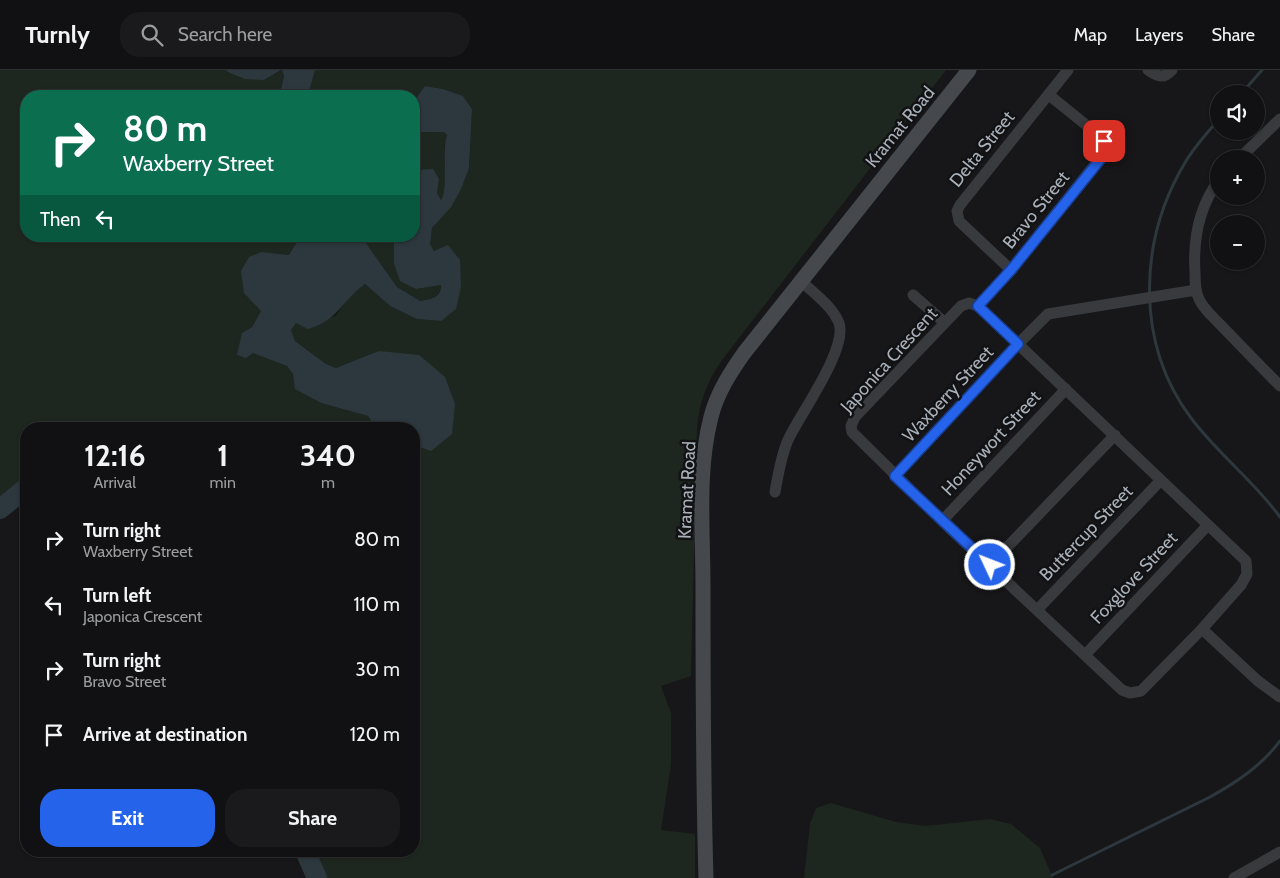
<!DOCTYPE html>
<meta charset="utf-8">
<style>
:root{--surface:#111113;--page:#1a1a1c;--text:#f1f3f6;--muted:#9c9da0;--line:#303133;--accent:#2563eb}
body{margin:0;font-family:Cabin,sans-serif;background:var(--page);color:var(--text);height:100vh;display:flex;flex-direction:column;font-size:19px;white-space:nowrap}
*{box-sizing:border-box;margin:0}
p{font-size:16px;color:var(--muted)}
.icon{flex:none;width:28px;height:28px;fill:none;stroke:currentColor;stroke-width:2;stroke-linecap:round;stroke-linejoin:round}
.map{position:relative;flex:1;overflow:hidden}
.sheet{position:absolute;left:20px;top:352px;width:400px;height:435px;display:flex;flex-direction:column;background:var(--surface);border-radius:20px;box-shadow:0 1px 4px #0004,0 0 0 1px var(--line)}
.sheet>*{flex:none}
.guide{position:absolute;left:20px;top:20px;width:400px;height:152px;border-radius:20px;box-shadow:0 1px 4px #0004,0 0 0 1px var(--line);background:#0b6e4f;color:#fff;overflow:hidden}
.fabs{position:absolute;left:1210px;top:15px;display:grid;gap:10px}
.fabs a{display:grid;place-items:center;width:55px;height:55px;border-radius:50%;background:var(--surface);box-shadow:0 1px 4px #0004,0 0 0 1px var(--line);font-size:25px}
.pin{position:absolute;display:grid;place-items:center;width:42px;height:42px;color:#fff;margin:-21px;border-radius:10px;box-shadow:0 2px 8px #0006}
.me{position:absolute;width:55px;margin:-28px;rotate:313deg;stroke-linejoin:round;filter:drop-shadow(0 0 4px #0008)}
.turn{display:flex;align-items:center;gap:18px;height:105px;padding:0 20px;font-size:22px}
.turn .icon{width:65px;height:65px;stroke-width:2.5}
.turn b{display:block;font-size:35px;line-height:42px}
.then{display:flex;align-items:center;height:48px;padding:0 20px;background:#0003;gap:10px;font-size:19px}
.eta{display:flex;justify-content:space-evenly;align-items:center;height:85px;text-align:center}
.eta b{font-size:30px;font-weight:700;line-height:35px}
.button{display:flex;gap:10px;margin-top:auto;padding:10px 20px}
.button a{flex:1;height:58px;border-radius:20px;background:var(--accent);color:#fff;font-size:20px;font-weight:700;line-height:58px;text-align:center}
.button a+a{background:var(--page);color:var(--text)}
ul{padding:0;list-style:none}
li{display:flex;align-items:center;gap:15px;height:65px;padding:0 20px}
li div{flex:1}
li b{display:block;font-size:19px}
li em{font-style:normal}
header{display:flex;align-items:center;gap:30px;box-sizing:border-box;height:70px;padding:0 25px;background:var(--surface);border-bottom:1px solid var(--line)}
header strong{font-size:24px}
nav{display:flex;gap:28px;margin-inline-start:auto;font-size:18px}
.search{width:350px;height:45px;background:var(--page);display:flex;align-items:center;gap:12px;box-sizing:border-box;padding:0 18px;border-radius:20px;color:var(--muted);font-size:19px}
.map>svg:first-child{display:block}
.green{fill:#1e271f}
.water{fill:#2c383e}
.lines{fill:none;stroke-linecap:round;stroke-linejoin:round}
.stream{stroke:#2c383e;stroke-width:3}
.river{stroke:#2c383e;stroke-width:20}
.street{stroke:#383a3e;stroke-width:11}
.secondary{stroke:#45494e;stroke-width:15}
.route-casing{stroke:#184099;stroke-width:12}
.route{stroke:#2563eb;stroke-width:9}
.labels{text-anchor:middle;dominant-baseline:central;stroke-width:5;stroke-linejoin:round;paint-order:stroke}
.street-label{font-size:18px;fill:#a8b0ba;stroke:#121214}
</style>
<header>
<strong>Turnly</strong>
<div class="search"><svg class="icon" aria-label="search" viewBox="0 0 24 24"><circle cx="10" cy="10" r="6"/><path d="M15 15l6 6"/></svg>Search here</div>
<nav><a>Map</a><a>Layers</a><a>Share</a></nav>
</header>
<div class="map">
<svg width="1280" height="808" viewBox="0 0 1280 808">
<rect width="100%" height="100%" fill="#171719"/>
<path class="green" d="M 0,0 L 226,0 L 228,2 L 263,10 L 282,0 L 284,6 L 280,23 L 256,25 L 255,26 L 26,26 L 26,166 L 303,166 L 298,170 L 289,185 L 262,182 L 261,241 L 252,257 L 242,263 L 253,283 L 287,296 L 293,304 L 296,319 L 321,333 L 368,346 L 372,352 L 369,359 L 26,359 L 26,418 L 0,439 Z
M 315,0 L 946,0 L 722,290 C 707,311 699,333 697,359 L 691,606 L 661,616 L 671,643 L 671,694 L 661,760 L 695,764 L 695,808 L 317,808 L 305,781 L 414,781 L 414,377 L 452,364 L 340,296 L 336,298 L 326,294 L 295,271 L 291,260 L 296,253 L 336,246 L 347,229 L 365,214 L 390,236 L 417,249 L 441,251 L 441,179 L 434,181 L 430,174 L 432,158 L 469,98 L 472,39 L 463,26 L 443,19 L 425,16 L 414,31 L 414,26 L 380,26 L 372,20 L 349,26 L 311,26 L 309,22 Z
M 424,62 L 444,62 L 447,65 C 440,85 450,112 441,130 L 437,123 L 439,109 L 422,99 L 414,100 L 414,64 Z
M 361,166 L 394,166 L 416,219 L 441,215 C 440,228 431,229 420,231 L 397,217 Z
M 831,733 L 896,752 L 925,756 L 990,749 L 1011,754 L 1040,778 L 1053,808 L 804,808 L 810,754 L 816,738 Z"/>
<path class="water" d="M 226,0 L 281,0 L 264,10 L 245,9 L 228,2 Z
M 282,0 L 315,0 L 309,22 L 311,26 L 255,26 L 255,25 L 280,23 L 284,6 Z
M 425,16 L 443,19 L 463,26 L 472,39 L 469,98 L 461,119 L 451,137 L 432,158 L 430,174 L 434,181 L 448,175 L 460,190 L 461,217 L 456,239 L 441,251 L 417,249 L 390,236 L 365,214 C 342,231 337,251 308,259 L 296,253 L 291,260 L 295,271 L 326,294 L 336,298 L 379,281 L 419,285 L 445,307 L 455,334 L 452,364 L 431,381 L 417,376 L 414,377 L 414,359 L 369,359 L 372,352 L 368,346 L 321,333 L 295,319 L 293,304 L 287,296 L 253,283 L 246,288 L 237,285 L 242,263 L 252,257 L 261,241 L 244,223 L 241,201 L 249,187 L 262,182 L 289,185 L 298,170 L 303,166 L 361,166 L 397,217 L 420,231 C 431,229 441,228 441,215 L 416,219 L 400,211 L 394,193 L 394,166 L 414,166 L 414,100 L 433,99 L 439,109 L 437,123 L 441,130 C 449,117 441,83 447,65 L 444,62 L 424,62 L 414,64 L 414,31 Z
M 372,20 L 380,26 L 349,26 L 350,25 Z"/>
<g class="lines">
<path class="stream" d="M 1241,24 L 1262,0
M 1219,49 C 1207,63 1195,76 1186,91 C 1138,170 1135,273 1191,348 C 1218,384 1254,411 1280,447
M 1052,805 L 1210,727 C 1237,712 1261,696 1280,671"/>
<path class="river" d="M 0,439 L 26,418
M 305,781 L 317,808"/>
<path class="street" d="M 1148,0 C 1157,7 1164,9 1172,0
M 1239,89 L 1280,49
M 1219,110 C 1198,138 1193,169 1195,202 C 1195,211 1195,221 1199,229 C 1201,234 1205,238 1208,242 L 1280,316
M 1011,200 L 959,151 L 957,141 L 960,135 L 1068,0
M 913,225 L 945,253
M 969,233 L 978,236 L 1246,491 L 1247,504 L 1241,515 L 1202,559 L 1141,621 L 1130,623 L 1122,620 L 942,451 L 852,362 L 851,356 L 855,347 L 961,236 Z
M 978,236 L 1011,200 L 1105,82 L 1105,73 L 1101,67 L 1049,25
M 895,406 L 1018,274 L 1048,244 L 1196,220
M 775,422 C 778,405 781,386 788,370 C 800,344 848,279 839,253 C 832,236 814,223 801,211
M 942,451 L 1066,319
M 990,495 L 1115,365
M 1037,540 L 1161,410
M 1202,559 L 1258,611 L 1280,627
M 1085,585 L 1208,455
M 1234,808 L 1280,782"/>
<path class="secondary" d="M 706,808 C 703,711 703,614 703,516 C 703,460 697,401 711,347 C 717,323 730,303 744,283 L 969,0"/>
</g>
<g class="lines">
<g class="route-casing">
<path id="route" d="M 990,495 L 895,406 L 1018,274 L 978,236 L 1011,200 L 1103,86 L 1105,80 L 1104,71"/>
</g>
<use href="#route" class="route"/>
</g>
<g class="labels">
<g class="street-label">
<text transform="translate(900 57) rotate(-51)">Kramat Road</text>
<text transform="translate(982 79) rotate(-51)">Delta Street</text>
<text transform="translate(1036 140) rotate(-51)">Bravo Street</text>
<text transform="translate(889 290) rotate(-48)">Japonica Crescent</text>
<text transform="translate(948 324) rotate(-47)">Waxberry Street</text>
<text transform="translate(991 373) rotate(-47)">Honeywort Street</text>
<text transform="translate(687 420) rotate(-87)">Kramat Road</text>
<text transform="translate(1086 463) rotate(-46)">Buttercup Street</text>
<text transform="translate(1134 508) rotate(-47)">Foxglove Street</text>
</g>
</g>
</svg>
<div class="fabs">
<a><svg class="icon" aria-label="sound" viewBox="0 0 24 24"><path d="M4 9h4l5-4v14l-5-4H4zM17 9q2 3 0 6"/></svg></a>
<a>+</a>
<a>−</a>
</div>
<div class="pin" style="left:1104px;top:71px;background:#d93025"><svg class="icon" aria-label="arrive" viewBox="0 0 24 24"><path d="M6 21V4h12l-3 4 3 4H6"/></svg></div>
<svg class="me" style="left:990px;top:495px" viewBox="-20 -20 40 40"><circle r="17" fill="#2563eb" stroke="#fff" stroke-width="3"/><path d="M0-11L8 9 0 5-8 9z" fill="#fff"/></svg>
<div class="guide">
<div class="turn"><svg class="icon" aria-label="right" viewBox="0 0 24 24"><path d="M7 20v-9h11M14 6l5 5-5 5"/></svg><div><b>80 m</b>Waxberry Street</div></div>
<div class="then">Then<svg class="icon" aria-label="left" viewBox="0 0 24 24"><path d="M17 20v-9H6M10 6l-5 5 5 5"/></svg></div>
</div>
<section class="sheet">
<div class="eta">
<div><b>12:16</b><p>Arrival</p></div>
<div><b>1</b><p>min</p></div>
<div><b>340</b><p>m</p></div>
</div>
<ul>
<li><svg class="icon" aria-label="right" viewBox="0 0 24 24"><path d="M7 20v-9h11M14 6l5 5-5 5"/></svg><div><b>Turn right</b><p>Waxberry Street</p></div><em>80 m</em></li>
<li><svg class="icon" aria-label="left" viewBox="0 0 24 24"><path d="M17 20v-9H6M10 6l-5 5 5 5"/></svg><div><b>Turn left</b><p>Japonica Crescent</p></div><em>110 m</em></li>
<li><svg class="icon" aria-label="right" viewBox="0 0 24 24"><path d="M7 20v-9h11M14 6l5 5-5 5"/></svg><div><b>Turn right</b><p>Bravo Street</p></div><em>30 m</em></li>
<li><svg class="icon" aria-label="arrive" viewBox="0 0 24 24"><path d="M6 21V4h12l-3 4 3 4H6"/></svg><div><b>Arrive at destination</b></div><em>120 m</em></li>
</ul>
<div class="button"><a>Exit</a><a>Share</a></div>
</section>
</div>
